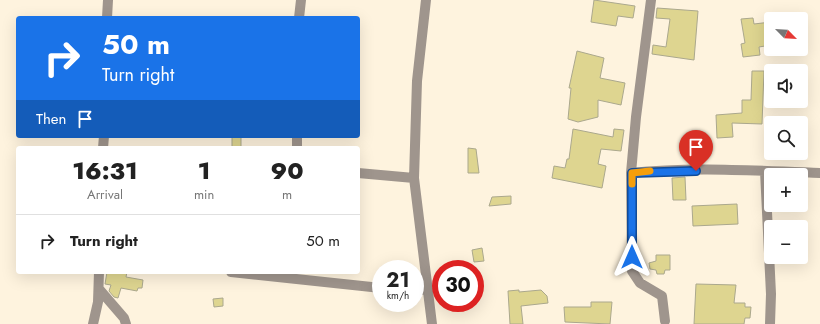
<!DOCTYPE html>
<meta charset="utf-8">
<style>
:root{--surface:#fff;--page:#f6f6f6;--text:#222;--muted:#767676;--line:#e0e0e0}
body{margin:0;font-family:Jost,sans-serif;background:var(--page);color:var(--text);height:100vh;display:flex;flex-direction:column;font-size:15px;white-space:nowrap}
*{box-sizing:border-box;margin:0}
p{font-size:13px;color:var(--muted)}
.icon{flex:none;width:22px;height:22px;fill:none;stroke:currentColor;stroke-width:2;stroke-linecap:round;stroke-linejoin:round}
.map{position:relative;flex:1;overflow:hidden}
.details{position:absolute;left:16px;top:146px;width:344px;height:128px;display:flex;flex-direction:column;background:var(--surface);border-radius:4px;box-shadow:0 4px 16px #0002}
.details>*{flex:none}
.hud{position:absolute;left:16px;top:16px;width:344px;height:122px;border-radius:4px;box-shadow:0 4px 16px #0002;background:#1a73e8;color:#fff;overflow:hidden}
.needle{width:26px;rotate:114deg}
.fabs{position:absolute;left:764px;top:12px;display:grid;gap:8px}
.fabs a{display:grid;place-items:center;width:44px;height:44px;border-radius:4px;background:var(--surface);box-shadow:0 4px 16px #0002;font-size:20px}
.speed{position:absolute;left:372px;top:260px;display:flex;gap:8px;font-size:20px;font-weight:700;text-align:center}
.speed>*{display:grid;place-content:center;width:52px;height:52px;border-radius:50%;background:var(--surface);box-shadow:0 4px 16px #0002;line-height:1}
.speed small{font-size:10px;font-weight:400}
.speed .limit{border:6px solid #d22;background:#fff;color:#111}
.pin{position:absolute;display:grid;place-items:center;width:34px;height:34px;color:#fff;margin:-41px -17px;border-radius:50% 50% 50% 0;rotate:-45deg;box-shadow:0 0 4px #0007}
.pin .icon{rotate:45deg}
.me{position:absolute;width:44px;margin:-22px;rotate:0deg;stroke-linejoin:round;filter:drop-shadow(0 0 3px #0008)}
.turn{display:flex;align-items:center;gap:14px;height:84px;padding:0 20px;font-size:18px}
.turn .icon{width:52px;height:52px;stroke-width:2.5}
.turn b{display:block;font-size:28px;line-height:34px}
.then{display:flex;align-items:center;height:38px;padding:0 20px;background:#0003;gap:8px;font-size:15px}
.eta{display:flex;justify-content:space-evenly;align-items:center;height:68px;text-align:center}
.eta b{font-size:24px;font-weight:800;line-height:28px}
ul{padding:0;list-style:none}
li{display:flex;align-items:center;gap:12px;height:52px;padding:0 20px;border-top:1px solid var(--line)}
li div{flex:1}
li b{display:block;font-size:15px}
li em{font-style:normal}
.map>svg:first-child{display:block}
.building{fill:#ded590;stroke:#aba88d}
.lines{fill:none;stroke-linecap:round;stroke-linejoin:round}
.street{stroke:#9f958d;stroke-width:10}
.route-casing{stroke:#114b97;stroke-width:10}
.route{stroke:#1a73e8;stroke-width:7}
.slow{stroke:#f59e0b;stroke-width:7}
</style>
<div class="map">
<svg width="820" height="324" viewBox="0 0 820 324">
<rect width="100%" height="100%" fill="#fef3de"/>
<path class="building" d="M 594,0 L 635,6 L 633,18 L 618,16 L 616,26 L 591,22 Z
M 657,8 L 698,11 L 694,60 L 652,54 L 653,45 L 666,47 L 670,19 L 656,18 Z
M 753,18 L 754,24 L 771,22 L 771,45 L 759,47 L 760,55 L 743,57 L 741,44 L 745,43 L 741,19 Z
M 577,51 L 604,58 L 600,78 L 625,83 L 621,105 L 598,100 L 598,117 L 578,122 L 568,119 L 571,88 L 569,88 Z
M 752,71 L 764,71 L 762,124 L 732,123 L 733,137 L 717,138 L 716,115 L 742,113 L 742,100 L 751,100 Z
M 573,129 L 613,137 L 614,129 L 624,130 L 621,151 L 601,149 L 598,164 L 606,166 L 602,188 L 552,178 L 554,166 L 565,168 L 567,159 L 569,159 Z
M 232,136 L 241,136 L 241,148 L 232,148 Z
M 468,148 L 476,149 L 479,173 L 468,173 Z
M 685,177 L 686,200 L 673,200 L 672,178 Z
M 511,196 L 511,204 L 489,206 L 492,197 Z
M 737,204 L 738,224 L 693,226 L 692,206 Z
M 482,248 L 484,261 L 474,262 L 472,250 Z
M 656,255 L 670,255 L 670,270 L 665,270 L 664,274 L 657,274 L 656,270 L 650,269 L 649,263 L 656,261 Z
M 107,272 L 127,272 L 126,277 L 143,280 L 142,288 L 138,288 L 137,291 L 121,288 L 118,298 L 114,297 L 109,291 L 111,285 L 105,284 Z
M 696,284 L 736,285 L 734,303 L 745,303 L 745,307 L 751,307 L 750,318 L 745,318 L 744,324 L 694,324 Z
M 519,290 L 519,292 L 541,290 L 547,296 L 548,303 L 521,306 L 523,324 L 510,324 L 508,291 Z
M 223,298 L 223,306 L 214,307 L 213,299 Z
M 591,302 L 612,302 L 610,324 L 565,322 L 564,307 L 591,307 Z"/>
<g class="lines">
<path class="street" d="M 426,0 L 417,81 L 414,178 L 432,324
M 651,0 L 636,117 L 631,173 L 632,271 L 640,283 L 662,296 L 665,321
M 107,18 L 108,0
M 299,18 L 301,0
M 103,148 L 104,136
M 297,148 L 297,136
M 765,171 L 771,294 L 770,324
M 358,173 L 414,178
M 631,173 C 694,166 758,171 820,173
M 231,272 L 381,288
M 99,289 L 124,318 L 126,324
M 415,290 L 428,289
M 93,324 L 98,302 L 99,272"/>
</g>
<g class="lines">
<g class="route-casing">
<path id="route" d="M 632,257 L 632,173 L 696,171"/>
</g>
<use href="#route" class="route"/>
<path class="slow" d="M 632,184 L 632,173 L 650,171"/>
</g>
</svg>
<div class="fabs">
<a><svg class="needle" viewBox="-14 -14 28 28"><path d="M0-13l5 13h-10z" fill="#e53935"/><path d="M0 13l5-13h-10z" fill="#767676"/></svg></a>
<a><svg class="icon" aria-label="sound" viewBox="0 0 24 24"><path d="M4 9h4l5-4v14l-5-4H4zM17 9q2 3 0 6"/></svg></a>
<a><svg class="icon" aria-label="search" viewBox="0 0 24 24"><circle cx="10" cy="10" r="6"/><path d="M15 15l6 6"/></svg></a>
<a>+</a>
<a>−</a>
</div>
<div class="speed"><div>21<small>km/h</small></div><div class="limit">30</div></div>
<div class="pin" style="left:696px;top:171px;background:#d93025"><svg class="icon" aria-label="arrive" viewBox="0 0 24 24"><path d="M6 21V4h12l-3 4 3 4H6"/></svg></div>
<svg class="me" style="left:632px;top:257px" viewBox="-20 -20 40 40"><path d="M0-17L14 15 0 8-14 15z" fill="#1a73e8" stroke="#fff" stroke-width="4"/></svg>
<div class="hud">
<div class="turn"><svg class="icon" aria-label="right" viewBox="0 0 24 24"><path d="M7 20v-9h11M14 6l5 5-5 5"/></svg><div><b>50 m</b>Turn right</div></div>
<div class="then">Then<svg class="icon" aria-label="arrive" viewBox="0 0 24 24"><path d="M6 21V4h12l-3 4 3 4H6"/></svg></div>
</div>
<section class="details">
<div class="eta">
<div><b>16:31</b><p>Arrival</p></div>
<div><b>1</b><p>min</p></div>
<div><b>90</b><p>m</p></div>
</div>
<ul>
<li><svg class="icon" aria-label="right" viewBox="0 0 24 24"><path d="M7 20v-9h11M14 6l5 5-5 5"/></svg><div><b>Turn right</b></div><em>50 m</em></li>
</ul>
</section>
</div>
